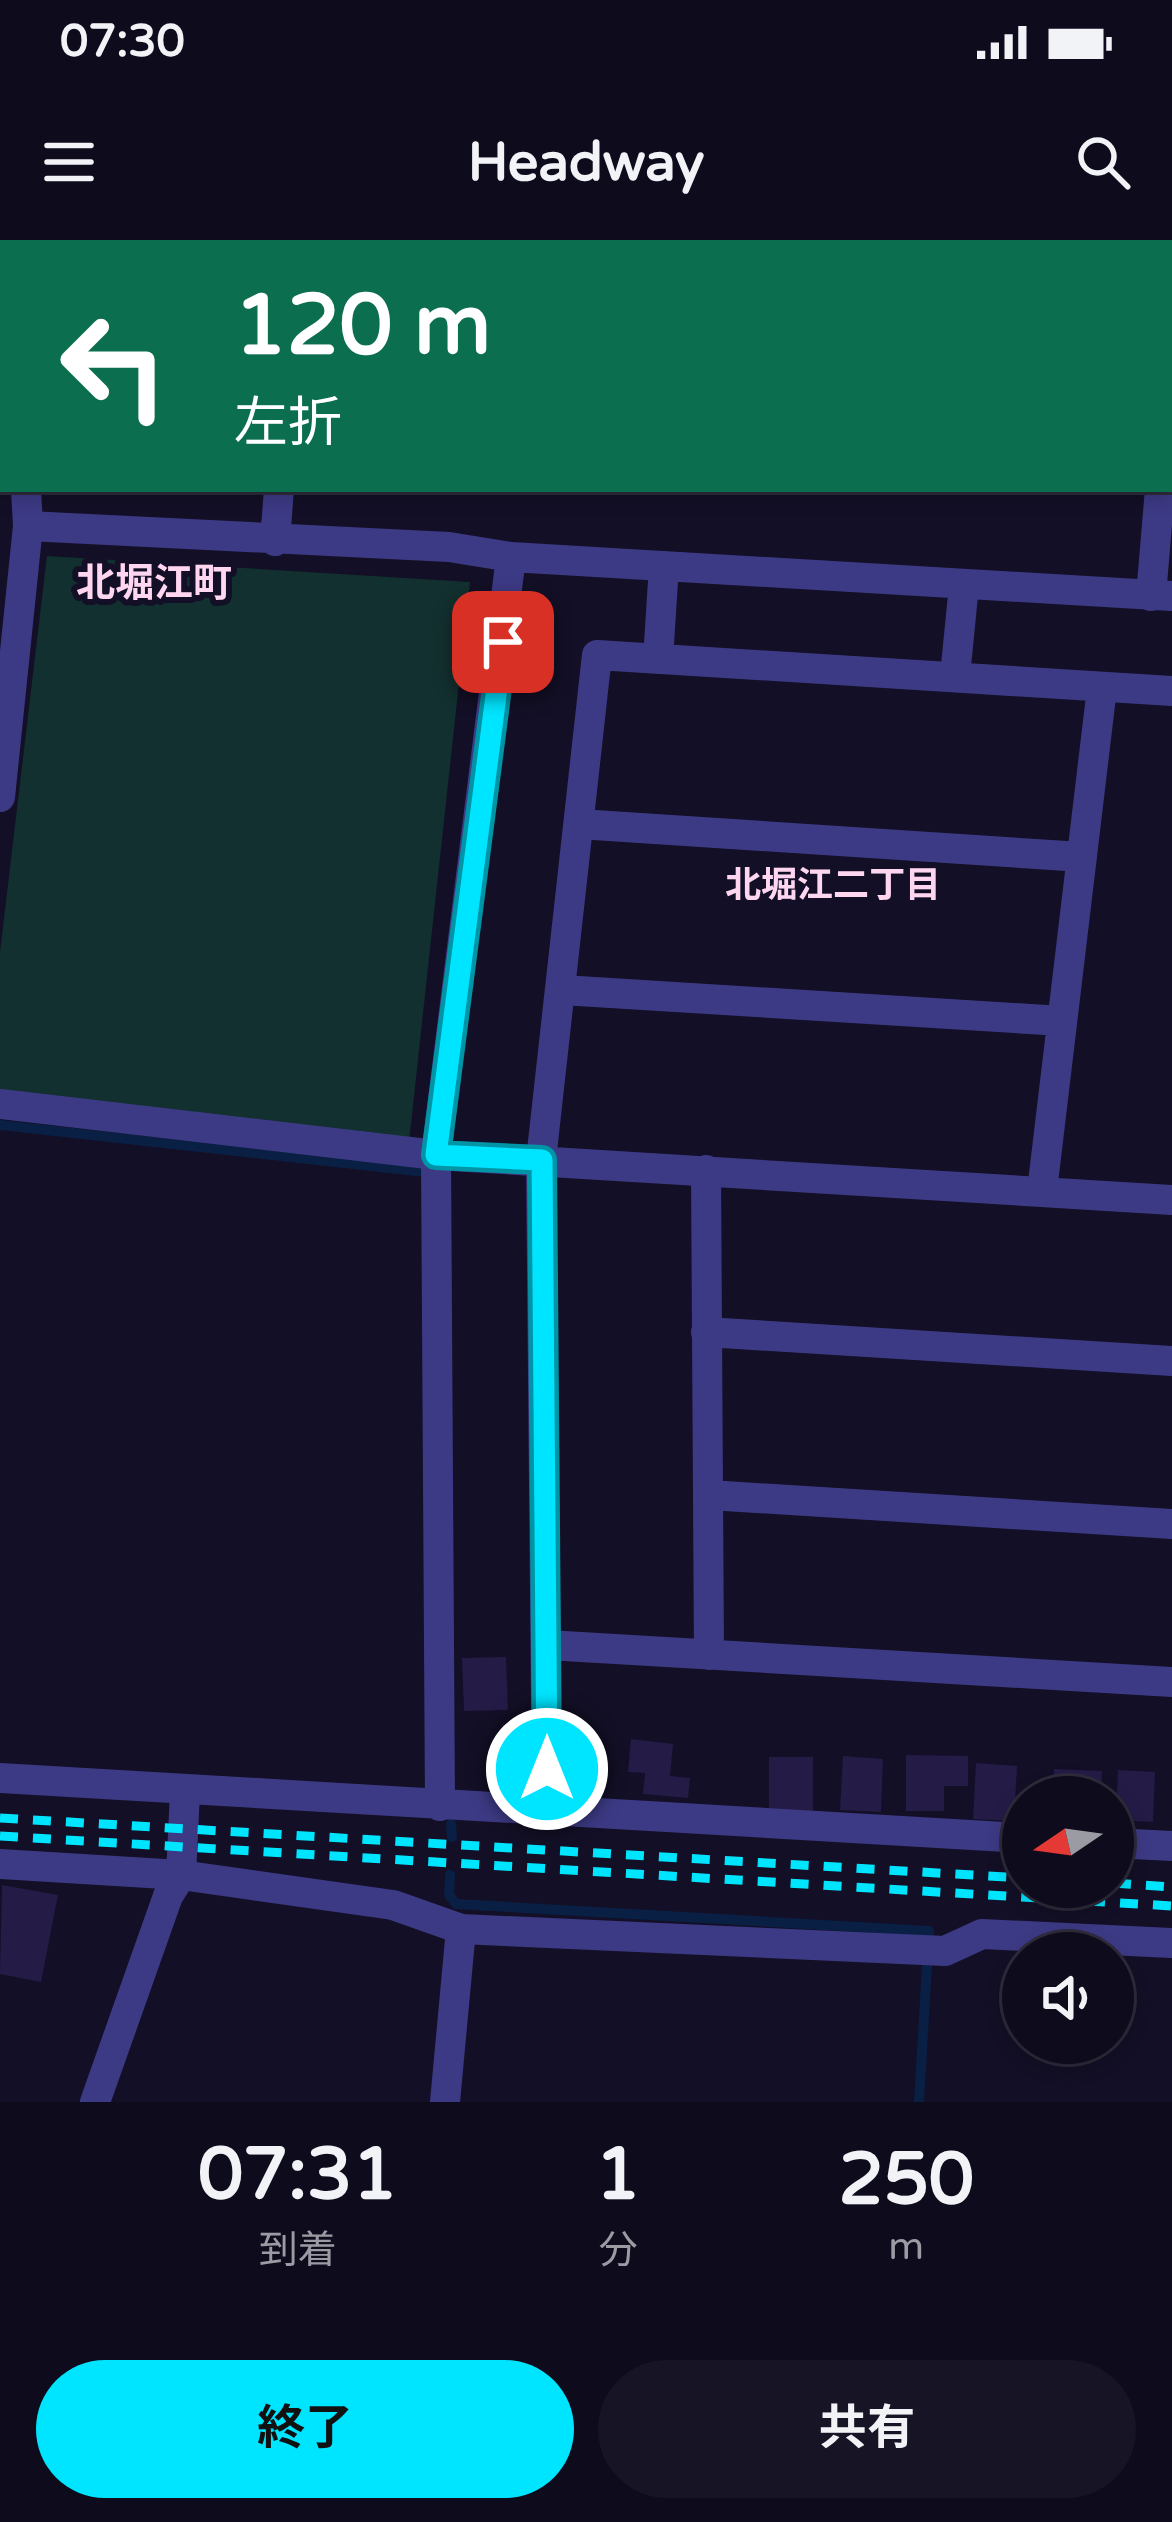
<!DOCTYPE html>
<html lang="ja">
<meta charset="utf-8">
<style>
:root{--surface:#0e0b1c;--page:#171425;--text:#f1f3f6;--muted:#9b9ba3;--line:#2e2b3b;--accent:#00e5ff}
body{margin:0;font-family:"Varela Round","Noto Sans JP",sans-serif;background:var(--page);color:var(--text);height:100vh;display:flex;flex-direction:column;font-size:45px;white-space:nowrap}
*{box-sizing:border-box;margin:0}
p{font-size:39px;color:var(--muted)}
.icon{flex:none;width:66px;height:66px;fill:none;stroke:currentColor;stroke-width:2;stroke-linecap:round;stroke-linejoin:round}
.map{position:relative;height:1862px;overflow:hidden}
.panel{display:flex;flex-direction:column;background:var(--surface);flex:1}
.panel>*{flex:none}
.guide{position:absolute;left:0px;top:0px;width:1173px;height:252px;box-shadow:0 6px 18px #0003,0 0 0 3px var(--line);background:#0b6e4f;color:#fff;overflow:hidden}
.needle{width:78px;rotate:257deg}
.buttons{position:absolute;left:1002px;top:1536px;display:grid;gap:24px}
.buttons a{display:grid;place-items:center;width:132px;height:132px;border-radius:50%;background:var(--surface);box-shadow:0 6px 18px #0003,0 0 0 3px var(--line);font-size:60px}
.pin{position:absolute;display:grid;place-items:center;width:102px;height:102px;color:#fff;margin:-51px;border-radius:24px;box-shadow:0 6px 18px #0006}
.me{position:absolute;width:132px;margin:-66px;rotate:0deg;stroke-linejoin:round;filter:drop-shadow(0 0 9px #0008)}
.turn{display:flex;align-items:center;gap:42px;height:252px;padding:0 36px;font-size:54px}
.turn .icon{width:156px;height:156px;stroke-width:2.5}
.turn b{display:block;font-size:84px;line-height:102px}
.eta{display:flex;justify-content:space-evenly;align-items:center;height:204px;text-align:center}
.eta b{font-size:72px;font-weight:700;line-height:84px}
.button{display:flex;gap:24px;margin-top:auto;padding:24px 36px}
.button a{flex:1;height:138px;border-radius:72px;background:var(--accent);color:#111;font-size:48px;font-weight:700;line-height:138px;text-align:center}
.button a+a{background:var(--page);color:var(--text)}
.status{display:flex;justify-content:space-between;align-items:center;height:84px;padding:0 60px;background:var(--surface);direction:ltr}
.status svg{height:33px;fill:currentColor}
header{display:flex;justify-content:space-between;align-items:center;height:156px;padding:0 36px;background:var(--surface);font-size:54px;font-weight:700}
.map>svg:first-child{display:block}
.green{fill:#12302f}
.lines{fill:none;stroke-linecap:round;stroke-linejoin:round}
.stream{stroke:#0a1f44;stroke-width:10}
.building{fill:#241b47}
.street{stroke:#3d3a85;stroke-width:30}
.rail{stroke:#00e5ff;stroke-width:9;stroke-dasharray:18 15;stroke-linecap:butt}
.route-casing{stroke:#0095a6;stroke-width:30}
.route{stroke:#00e5ff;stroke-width:21}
.labels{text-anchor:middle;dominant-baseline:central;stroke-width:12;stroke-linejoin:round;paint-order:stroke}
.neighbourhood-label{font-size:36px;font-weight:bold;fill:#ffd6f0;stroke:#130f26}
.quarter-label{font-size:39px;font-weight:bold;fill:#ffd6f0;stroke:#130f26}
</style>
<div class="status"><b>07:30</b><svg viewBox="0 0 49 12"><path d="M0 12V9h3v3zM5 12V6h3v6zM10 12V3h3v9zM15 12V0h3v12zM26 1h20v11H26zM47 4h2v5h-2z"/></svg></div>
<header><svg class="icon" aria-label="menu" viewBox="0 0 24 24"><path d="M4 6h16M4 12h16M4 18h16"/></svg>Headway<svg class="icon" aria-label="search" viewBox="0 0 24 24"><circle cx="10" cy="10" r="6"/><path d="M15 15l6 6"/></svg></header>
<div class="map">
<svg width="1172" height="1862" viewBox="0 0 1172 1862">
<rect width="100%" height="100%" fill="#130f26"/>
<path class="green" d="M 47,316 L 470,342 L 409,902 L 0,858 L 0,712 Z"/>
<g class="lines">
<path class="stream" d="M 0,885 L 435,933
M 451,1584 L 452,1597
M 450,1635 L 449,1655 L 456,1664 L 929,1691 L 919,1862"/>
</g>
<path class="building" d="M 506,1417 L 508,1470 L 464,1471 L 462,1418 Z
M 631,1499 L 673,1504 L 670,1536 L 690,1538 L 688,1558 L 643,1554 L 645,1533 L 628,1532 Z
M 906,1515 L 968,1516 L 968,1546 L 944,1546 L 944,1571 L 906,1571 Z
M 843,1516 L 883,1519 L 881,1572 L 840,1570 Z
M 769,1517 L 813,1517 L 813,1573 L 769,1572 Z
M 976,1523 L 1017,1526 L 1014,1581 L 973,1579 Z
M 1054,1529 L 1102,1531 L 1101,1557 L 1053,1557 Z
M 1118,1530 L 1155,1532 L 1153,1582 L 1116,1580 Z
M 2,1645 L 58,1655 L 41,1742 L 0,1734 Z"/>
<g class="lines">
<path class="street" d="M 45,3 L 45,0
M 300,3 L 300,0
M 1170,141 L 1172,119
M 1170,210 L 1172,211
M 28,286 L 449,307 L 511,317 L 1172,356
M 275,301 L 279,249
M 1151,356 L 1160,249
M 658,419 L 664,326
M 955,436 L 964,345
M 0,557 L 28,286 L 26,249
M 579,584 L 1082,617
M 562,750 L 1062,781
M 0,864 L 436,915 L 1172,960
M 706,930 L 709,1415
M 1042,951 L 1102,448
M 706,1092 L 1172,1121
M 709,1255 L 1172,1284
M 547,1405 L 1172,1442
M 0,1538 L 1023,1598
M 440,1566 L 436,915 L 511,317
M 547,1570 L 541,920 L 597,415 L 1172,451
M 1113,1603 L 1172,1606
M 0,1624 L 181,1635 L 393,1665 L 461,1689 L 945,1711 L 982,1694 L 1172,1703
M 95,1862 L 168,1656 L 181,1635 L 185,1552
M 445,1862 L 461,1689"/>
<path class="rail" d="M 0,1578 L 1023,1638
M 0,1596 L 1172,1666
M 1113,1643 L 1172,1647"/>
</g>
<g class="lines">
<g class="route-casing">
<path id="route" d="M 503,402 L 436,915 L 542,920 L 547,1529"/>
</g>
<use href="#route" class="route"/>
</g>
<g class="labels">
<g class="neighbourhood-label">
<text x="833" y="645">北堀江二丁目</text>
</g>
<g class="quarter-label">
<text x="154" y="343">北堀江町</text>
</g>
</g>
</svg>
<div class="buttons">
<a><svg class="needle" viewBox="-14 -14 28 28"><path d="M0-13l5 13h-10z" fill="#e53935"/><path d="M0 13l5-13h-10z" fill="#9b9ba3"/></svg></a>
<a><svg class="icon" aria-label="sound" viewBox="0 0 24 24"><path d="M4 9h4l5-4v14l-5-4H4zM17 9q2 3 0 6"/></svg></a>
</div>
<div class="pin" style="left:503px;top:402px;background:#d93025"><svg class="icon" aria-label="arrive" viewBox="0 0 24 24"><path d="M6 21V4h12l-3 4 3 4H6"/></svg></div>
<svg class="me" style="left:547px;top:1529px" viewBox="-20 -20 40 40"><circle r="17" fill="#00e5ff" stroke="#fff" stroke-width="3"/><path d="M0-11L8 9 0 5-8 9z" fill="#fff"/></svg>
<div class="guide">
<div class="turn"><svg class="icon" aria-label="left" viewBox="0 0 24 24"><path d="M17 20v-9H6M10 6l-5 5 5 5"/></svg><div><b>120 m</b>左折</div></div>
</div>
</div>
<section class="panel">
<div class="eta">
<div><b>07:31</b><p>到着</p></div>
<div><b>1</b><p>分</p></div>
<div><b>250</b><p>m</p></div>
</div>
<div class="button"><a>終了</a><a>共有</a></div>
</section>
